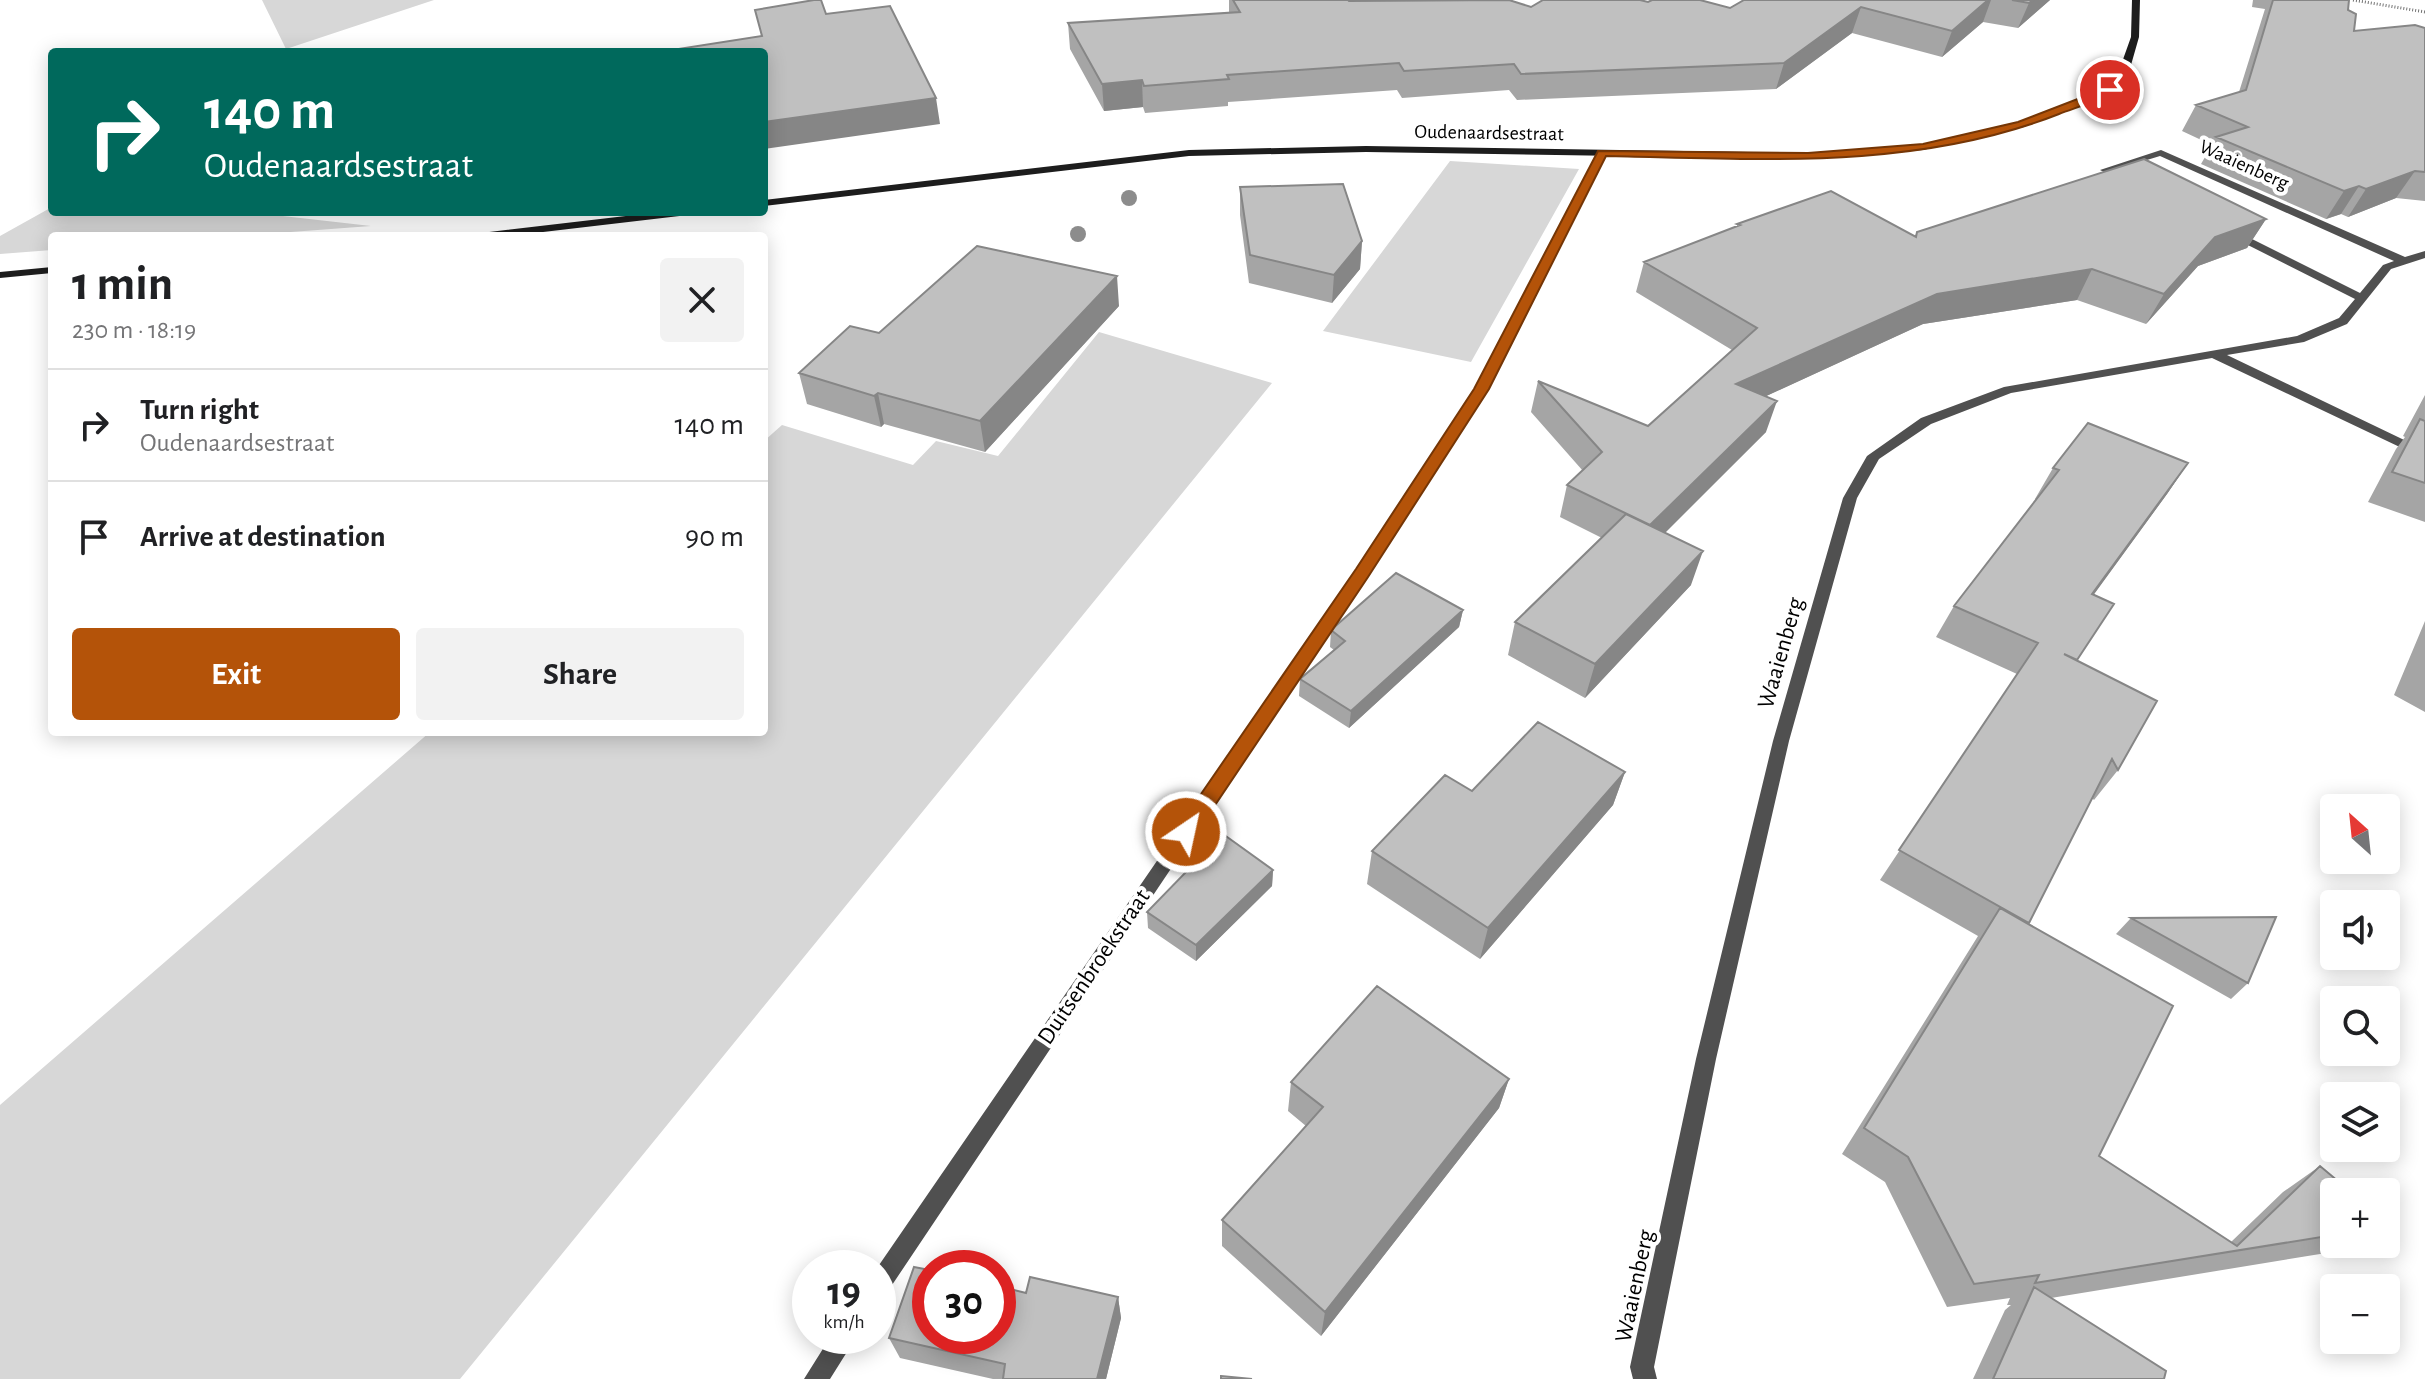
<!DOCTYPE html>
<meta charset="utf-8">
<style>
:root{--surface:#fff;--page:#f2f2f2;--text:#202124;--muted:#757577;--line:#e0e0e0;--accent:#b45309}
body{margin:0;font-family:"Alegreya Sans",sans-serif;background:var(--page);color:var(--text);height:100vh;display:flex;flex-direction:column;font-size:30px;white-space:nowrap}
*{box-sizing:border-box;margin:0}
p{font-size:26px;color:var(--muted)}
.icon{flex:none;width:44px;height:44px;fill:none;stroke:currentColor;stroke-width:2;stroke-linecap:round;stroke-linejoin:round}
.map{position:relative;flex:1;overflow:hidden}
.side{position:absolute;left:48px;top:232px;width:720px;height:504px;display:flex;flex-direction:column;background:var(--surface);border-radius:8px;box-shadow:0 4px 20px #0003}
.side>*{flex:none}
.hud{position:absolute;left:48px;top:48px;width:720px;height:168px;border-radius:8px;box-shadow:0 4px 20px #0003;background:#00695c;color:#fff;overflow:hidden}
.needle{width:52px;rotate:333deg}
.controls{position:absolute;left:2320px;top:794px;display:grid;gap:16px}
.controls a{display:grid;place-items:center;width:80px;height:80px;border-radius:8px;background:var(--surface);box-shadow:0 4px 20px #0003;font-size:40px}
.speed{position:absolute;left:792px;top:1250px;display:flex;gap:16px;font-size:40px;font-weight:700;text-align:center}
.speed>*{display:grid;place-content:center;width:104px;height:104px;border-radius:50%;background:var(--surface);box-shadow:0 4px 20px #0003;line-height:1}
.speed small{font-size:20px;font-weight:400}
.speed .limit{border:12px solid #d22;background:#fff;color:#111}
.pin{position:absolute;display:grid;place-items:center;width:68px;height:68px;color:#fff;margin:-34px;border:4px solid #fff;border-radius:50%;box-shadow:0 2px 8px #0007}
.me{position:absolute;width:88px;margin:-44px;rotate:34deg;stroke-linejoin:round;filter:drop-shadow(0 0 6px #0008)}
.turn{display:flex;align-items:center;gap:28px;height:168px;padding:0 24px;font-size:36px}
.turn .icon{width:104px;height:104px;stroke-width:2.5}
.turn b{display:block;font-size:56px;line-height:68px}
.round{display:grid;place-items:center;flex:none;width:84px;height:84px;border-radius:8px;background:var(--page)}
.summary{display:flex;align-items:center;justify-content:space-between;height:136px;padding:0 24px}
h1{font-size:48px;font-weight:600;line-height:60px}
.action{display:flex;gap:16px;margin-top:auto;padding:16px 24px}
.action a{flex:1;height:92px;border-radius:8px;background:var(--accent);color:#fff;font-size:32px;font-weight:600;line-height:92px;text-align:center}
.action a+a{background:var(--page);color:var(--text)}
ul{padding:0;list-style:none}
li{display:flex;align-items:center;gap:24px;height:112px;padding:0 24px;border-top:2px solid var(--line)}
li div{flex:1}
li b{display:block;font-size:30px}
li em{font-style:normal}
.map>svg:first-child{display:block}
.green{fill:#d7d7d7}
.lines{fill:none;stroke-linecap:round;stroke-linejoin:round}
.path{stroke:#727272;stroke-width:3;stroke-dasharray:1 2;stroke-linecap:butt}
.street{fill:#505050;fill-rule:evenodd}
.secondary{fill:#1d1d1d;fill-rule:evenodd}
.tree{fill:#8c8c8c}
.wall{fill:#a5a5a5}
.shaded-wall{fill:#868686}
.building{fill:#c0c0c0;stroke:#868686;stroke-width:2}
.route{fill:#b45309;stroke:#753606;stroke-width:2}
.labels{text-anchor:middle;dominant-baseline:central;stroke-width:8;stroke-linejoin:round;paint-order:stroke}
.far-street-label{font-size:20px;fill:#000;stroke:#fff}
.street-label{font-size:24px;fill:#000;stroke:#fff}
</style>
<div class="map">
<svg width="2425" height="1379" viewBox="0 0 2425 1379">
<rect width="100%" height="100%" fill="#fff"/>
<path class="green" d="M 262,0 L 434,0 L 286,49 Z
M 1450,161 L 1579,169 L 1471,362 L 1323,331 Z
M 52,207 L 52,212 L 247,212 L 371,226 L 238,236 L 52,236 L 52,250 L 0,254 L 0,236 Z
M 1099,332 L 1272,383 L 460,1379 L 0,1379 L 0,1105 L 430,732 L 764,732 L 764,441 L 782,425 L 913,465 L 936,441 L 998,456 Z"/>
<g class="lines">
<path class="path" d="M 2353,0 L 2425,12"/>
<path class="street" d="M 1602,150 L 1607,153 L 1487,389 L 1367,576 L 886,1294 L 878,1297 L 877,1268 L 1357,570 L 1475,389 L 1597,153 Z
M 2161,150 L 2405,257 L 2425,251 L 2425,258 L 2391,269 L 2347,324 L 2304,342 L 2227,355 L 2425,450 L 2425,459 L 2212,358 L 2011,393 L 1931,424 L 1879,459 L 1857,498 L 1789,741 L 1716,1059 L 1654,1367 L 1657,1379 L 1633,1379 L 1630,1367 L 1696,1059 L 1773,741 L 1843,498 L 1867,456 L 1921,418 L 2004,387 L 2297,336 L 2339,318 L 2355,299 L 2230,236 L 2230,232 L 2238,232 L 2360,293 L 2383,265 L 2394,261 L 2160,156 L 2114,170 L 2128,177 L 2128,181 L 2124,182 L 2100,170 Z
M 831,1336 L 857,1336 L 830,1379 L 804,1379 Z"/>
<path class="secondary" d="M 2132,0 L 2140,0 L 2139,37 L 2131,65 L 2113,92 L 2024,127 L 1923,150 L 1808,159 L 1366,152 L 1189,156 L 764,206 L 764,200 L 1189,150 L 1366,146 L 1808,153 L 1923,144 L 2018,123 L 2107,88 L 2121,65 L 2131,37 Z
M 660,212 L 693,212 L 688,215 L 509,236 L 476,236 L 481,233 Z
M 52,267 L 52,273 L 0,278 L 0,272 Z"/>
</g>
<g class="tree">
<circle cx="1129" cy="198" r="8"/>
<circle cx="1078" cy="234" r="8"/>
</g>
<path class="wall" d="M 1229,0 L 1348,0 L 1349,1 L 1531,7 L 1648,2 L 1730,8 L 1744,0 L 2050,0 L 2018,28 L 1983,22 L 1942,57 L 1852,33 L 1776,89 L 1517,100 L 1509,90 L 1402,98 L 1397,90 L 1228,102 L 1228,106 L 1145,113 L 1143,107 L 1104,111 L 1070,49 L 1068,23 L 1229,13 Z
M 2253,0 L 2349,0 L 2348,10 L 2354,31 L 2425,28 L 2425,201 L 2396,198 L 2348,217 L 2341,214 L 2326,219 L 2201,164 L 2212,145 L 2182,131 L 2196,105 L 2239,92 L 2265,9 L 2252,7 Z
M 1240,187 L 1362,241 L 1360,269 L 1332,303 L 1249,283 L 1240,215 Z
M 2266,219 L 2247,248 L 2198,266 L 2146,324 L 2077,300 L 1923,324 L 1766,396 L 1766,432 L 1664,533 L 1691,585 L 1585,698 L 1508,655 L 1515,622 L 1602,538 L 1560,517 L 1567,485 L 1583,471 L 1531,412 L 1538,381 L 1648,426 L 1732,350 L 1636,292 L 1644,262 L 1737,226 L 1737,224 L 1915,236 L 1917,232 Z
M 1119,306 L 985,452 L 884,424 L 881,427 L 807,404 L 799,373 L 879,333 Z
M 2425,395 L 2425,522 L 2368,502 L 2396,449 L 2405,437 L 2403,436 Z
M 2188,463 L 2167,494 L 2093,595 L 2077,661 L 2118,770 L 2094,800 L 2092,798 L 2028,924 L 2099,1156 L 2231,1242 L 2283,1192 L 2320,1166 L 2334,1192 L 2334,1244 L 2360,1244 L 2351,1249 L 2051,1298 L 2164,1379 L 1973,1379 L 2005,1310 L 2011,1305 L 2007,1305 L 2010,1298 L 1947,1307 L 1885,1182 L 1842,1154 L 1978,936 L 1880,880 L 2017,674 L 1936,637 L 1954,606 L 2036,500 L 2035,499 L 2053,468 Z
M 1463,610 L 1459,627 L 1349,728 L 1299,696 L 1300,679 L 1334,650 L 1330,647 L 1331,630 Z
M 2425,621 L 2425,712 L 2394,695 Z
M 1625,772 L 1613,805 L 1480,959 L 1367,884 L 1372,851 L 1472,791 Z
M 1273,870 L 1272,886 L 1196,961 L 1148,928 L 1147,912 Z
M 2131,918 L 2248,983 L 2231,999 L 2116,934 Z
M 1509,1079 L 1499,1108 L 1321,1336 L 1222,1246 L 1222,1220 L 1306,1126 L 1288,1111 L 1291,1082 Z
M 1026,1293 L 1118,1297 L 1121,1318 L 1106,1379 L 993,1379 L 900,1358 L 889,1338 Z"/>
<path class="shaded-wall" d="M 1988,0 L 1991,0 L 1983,22 L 1942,57 L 1952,31 Z
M 2033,0 L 2050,0 L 2018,28 L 2029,3 Z
M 1861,7 L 1852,33 L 1776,89 L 1784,63 Z
M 1142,80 L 1143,107 L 1104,111 L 1102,84 Z
M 936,98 L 940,124 L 764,149 L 764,122 Z
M 2415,171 L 2396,198 L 2348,217 L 2366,189 Z
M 2359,186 L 2341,214 L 2326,219 L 2344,191 Z
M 2266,219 L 2247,248 L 2198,266 L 2146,324 L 2164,294 L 2215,237 Z
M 1362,241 L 1360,269 L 1332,303 L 1334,275 Z
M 2092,269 L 2077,300 L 1923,324 L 1725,415 L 1736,384 L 1937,294 Z
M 1117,276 L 1119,306 L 985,452 L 980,421 Z
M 878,393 L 884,424 L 881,427 L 874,396 Z
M 1777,401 L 1766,432 L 1641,557 L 1650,525 Z
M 2188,463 L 2167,494 L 2071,626 L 2092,594 Z
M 1703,551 L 1691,585 L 1585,698 L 1595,664 Z
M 1463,610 L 1459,627 L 1349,728 L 1351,711 Z
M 1625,772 L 1613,805 L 1480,959 L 1488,928 Z
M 1273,870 L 1272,886 L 1196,961 L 1196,945 Z
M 1509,1079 L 1499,1108 L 1321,1336 L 1325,1312 Z
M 1118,1297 L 1121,1318 L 1106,1379 L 1097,1379 Z"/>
<path class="building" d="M 814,0 L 821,0 L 826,14 L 890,6 L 936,98 L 764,122 L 764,52 L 673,52 L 672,50 L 762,36 L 755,10 Z
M 1233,0 L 1348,0 L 1349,1 L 1509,0 L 1531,7 L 1543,0 L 1640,0 L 1648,2 L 1652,0 L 1700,0 L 1730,8 L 1744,0 L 1988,0 L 1952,31 L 1861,7 L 1784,63 L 1521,74 L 1514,64 L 1404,71 L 1399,63 L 1227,75 L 1229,79 L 1144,86 L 1142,80 L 1102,84 L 1068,23 L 1240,12 Z
M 2012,0 L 2033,0 L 2029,3 Z
M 2273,0 L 2349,0 L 2348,10 L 2356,14 L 2354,31 L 2415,25 L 2425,28 L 2425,172 L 2415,171 L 2366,189 L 2359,186 L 2344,191 L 2216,137 L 2248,127 L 2196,105 L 2246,90 Z
M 2144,159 L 2266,219 L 2215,237 L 2164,294 L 2092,269 L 1937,294 L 1736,384 L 1777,401 L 1650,525 L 1567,485 L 1602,452 L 1538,381 L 1648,426 L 1757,328 L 1644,262 L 1740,225 L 1737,224 L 1831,191 L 1916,237 L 1917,232 Z
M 1343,184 L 1362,241 L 1334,275 L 1250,255 L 1240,187 Z
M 977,246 L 1117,276 L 980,421 L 878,393 L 874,396 L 799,373 L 850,326 L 879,333 Z
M 2420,419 L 2425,421 L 2425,483 L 2392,472 Z
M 2088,423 L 2188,463 L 2092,594 L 2114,604 L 2077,660 L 2064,654 L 2157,701 L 2118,770 L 2112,759 L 2029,923 L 1899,850 L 2038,643 L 1954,606 L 2059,470 L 2053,468 Z
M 1626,514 L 1703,551 L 1595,664 L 1515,622 Z
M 1396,573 L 1463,610 L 1351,711 L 1300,679 L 1345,641 L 1331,630 Z
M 1538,722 L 1625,772 L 1488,928 L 1372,851 L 1445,775 L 1472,791 Z
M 1223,834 L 1273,870 L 1196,945 L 1147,912 Z
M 2000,908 L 2173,1006 L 2099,1156 L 2237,1246 L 2320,1166 L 2351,1192 L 2334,1192 L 2334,1235 L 2035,1283 L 2039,1275 L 1974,1284 L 1908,1157 L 1864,1128 Z
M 2276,917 L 2248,983 L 2131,918 Z
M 1377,986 L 1509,1079 L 1325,1312 L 1222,1220 L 1323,1107 L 1291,1082 Z
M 914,1267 L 930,1270 L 930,1336 L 998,1336 L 998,1286 L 1026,1293 L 1030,1277 L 1118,1297 L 1097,1379 L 1003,1379 L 1005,1364 L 889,1338 Z
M 2034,1287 L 2166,1371 L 2164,1379 L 1993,1379 Z
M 1221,1376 L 1252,1379 L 1221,1379 Z"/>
<path class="route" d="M 2106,88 L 2115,90 C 2100,101 2077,107 2059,114 C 1915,171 1758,159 1606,156 L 1489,389 L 1368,577 L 1193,838 L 1179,838 L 1176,832 L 1179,826 L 1356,569 L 1474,389 L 1598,151 L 1808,153 L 1923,144 L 2018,122 Z"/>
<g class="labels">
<g class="far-street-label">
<text transform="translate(1489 133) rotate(1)">Oudenaardsestraat</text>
<text transform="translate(2244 165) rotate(24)">Waaienberg</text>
</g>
<g class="street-label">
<text transform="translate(1781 653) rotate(-74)">Waaienberg</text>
<text transform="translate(1094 967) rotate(-56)">Duitsenbroekstraat</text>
<text transform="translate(1635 1286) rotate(-78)">Waaienberg</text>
</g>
</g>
</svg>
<div class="controls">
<a><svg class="needle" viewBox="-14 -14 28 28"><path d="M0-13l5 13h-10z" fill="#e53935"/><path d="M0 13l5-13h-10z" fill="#757577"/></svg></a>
<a><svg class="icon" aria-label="sound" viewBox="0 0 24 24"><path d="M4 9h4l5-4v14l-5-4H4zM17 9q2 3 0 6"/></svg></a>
<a><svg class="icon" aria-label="search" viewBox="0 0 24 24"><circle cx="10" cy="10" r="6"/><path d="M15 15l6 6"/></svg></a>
<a><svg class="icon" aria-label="layers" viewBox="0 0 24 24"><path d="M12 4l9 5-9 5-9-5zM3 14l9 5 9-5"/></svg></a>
<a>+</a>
<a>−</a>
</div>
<div class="speed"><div>19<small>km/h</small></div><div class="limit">30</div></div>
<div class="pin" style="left:2110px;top:90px;background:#d93025"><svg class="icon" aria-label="arrive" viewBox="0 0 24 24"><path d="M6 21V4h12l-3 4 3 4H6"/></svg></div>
<svg class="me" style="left:1186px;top:832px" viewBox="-20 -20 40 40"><circle r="17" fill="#b45309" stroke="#fff" stroke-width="3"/><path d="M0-11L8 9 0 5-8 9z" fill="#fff"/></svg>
<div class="hud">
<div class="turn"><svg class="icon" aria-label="right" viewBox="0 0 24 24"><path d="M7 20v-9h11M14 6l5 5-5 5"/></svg><div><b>140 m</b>Oudenaardsestraat</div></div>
</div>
<section class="side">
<div class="summary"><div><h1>1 min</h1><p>230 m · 18:19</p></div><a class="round"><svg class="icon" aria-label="close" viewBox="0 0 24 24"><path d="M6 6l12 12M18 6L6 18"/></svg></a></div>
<ul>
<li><svg class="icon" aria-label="right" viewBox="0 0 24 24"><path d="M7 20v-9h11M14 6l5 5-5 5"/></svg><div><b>Turn right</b><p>Oudenaardsestraat</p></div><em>140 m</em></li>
<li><svg class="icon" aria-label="arrive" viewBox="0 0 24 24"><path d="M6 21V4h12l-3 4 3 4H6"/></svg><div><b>Arrive at destination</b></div><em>90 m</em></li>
</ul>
<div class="action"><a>Exit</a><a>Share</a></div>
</section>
</div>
